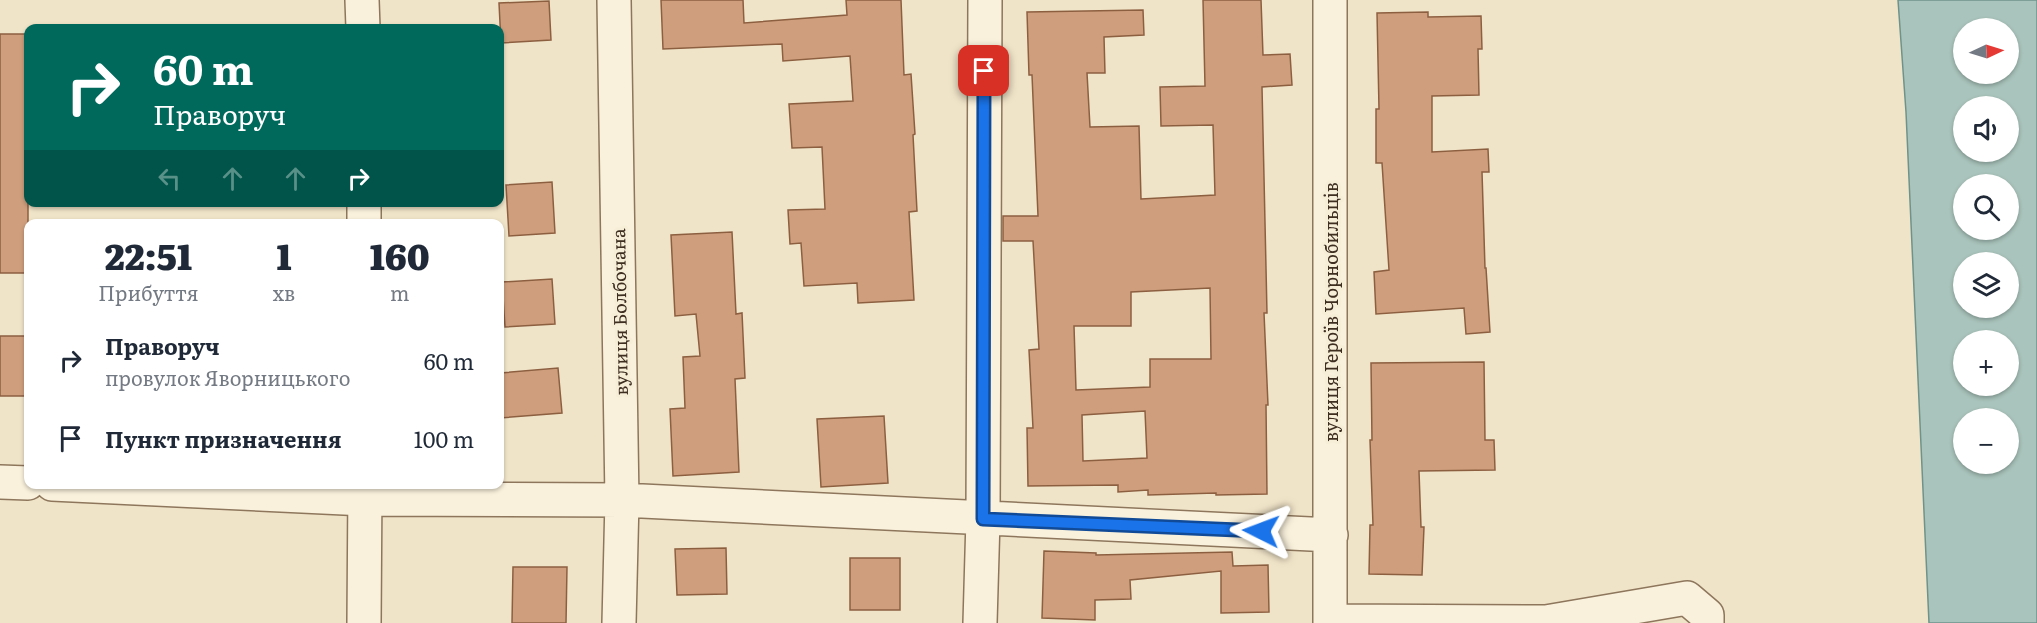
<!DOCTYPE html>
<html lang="uk">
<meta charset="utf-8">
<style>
:root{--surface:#fff;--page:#f6f6f7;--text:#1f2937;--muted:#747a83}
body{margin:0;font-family:Literata,serif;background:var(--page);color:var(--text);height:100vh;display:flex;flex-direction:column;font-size:22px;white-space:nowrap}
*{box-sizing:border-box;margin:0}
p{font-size:20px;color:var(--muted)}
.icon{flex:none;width:33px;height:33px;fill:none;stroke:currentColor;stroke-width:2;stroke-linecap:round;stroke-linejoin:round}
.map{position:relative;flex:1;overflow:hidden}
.panel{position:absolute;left:24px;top:219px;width:480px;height:270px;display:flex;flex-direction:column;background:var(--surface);border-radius:12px;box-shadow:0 2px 4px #0004}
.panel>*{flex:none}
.hud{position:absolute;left:24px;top:24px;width:480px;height:183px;border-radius:12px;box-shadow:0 2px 4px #0004;background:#00695c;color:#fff;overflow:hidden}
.needle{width:39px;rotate:86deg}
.fabs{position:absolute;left:1953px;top:18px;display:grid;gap:12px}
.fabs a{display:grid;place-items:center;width:66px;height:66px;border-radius:50%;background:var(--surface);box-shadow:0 2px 4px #0004;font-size:30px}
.pin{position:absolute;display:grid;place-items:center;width:51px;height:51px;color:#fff;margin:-26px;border-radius:12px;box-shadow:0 3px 9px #0006}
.me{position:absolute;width:66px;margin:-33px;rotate:273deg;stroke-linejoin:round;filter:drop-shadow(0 0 4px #0008)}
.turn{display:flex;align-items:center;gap:21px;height:126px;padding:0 30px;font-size:27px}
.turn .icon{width:78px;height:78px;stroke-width:2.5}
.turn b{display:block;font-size:42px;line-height:51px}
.lanes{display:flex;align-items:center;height:57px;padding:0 30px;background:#0003;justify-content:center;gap:30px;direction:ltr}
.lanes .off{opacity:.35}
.eta{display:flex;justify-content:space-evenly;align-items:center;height:102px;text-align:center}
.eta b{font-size:36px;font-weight:800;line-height:42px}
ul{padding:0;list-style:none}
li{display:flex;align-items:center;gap:18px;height:78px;padding:0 30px}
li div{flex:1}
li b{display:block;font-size:22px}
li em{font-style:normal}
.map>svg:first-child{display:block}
.water{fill:#a9c4bc;stroke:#6f938a;stroke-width:1.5;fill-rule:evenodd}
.building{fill:#cf9f7d;stroke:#8d5f41;stroke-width:1.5;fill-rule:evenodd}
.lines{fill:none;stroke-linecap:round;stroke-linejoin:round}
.minor-casing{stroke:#8d765c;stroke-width:36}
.minor{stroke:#faf1dc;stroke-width:33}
.route-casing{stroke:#114b97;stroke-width:15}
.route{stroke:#1a73e8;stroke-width:10}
.labels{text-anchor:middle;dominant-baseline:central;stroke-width:6;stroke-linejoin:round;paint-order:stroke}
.street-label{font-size:18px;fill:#3d2e20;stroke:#f7eed8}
</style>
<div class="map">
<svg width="2037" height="623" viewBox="0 0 2037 623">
<rect width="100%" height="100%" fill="#f0e4c8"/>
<path class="water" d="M 1898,0 L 2037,0 L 2037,623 L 1929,623 L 1906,112 ZM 1964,28 L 2008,28 L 2008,74 L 1964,74 ZM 1964,106 L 2008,106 L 2008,152 L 1964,152 ZM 1964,184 L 2008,184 L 2008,230 L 1964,230 ZM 1964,262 L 2008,262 L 2008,308 L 1964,308 ZM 2008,340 L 2008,386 L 1964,386 L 1964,340 ZM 2008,418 L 2008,464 L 1964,464 L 1964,418 Z"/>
<path class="building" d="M 661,0 L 743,0 L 744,23 L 847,15 L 846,0 L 901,0 L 904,75 L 911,74 L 915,134 L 913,135 L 917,211 L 909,212 L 914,300 L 858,303 L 857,283 L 804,286 L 801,243 L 790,244 L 788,210 L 825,209 L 822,147 L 792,148 L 789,104 L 853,101 L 850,56 L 783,61 L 782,44 L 663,49 Z
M 1203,0 L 1261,0 L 1263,55 L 1290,54 L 1292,85 L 1262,87 L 1267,313 L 1264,313 L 1268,405 L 1266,405 L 1267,494 L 1216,495 L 1216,493 L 1148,495 L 1148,490 L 1118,492 L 1118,485 L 1028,486 L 1027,428 L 1033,428 L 1029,350 L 1039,349 L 1033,241 L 1003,241 L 1003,216 L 1038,216 L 1032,75 L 1029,75 L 1027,12 L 1143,10 L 1144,35 L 1104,37 L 1105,73 L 1087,73 L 1090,127 L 1139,126 L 1141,199 L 1215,195 L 1213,125 L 1161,126 L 1160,87 L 1205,86 ZM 1210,288 L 1211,359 L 1150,359 L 1150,387 L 1076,390 L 1074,326 L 1131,326 L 1131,292 ZM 1145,411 L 1147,458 L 1083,461 L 1082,415 Z
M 549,1 L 551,40 L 501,43 L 499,3 Z
M 1428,12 L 1428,17 L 1481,16 L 1482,49 L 1478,49 L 1479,95 L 1432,96 L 1432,152 L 1488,149 L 1489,172 L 1482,172 L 1485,268 L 1486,268 L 1490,332 L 1466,334 L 1464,308 L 1376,314 L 1374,272 L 1389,270 L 1382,163 L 1376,163 L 1376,109 L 1379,109 L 1377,13 Z
M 0,34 L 28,34 L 28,273 L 0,273 Z
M 552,182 L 555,233 L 509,236 L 506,185 Z
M 732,232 L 736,314 L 742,313 L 745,378 L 735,379 L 739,472 L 673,476 L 670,409 L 685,408 L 683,357 L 700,356 L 696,314 L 675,316 L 671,235 Z
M 552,279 L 555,324 L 505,327 L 502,282 Z
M 0,336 L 28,336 L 28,396 L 0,396 Z
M 1484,362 L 1485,440 L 1494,440 L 1495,470 L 1419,471 L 1421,527 L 1424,527 L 1422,575 L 1369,574 L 1370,525 L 1373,525 L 1370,440 L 1372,440 L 1371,363 Z
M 558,368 L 562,413 L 500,418 L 500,373 Z
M 884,416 L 888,483 L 821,487 L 817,419 Z
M 726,548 L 727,594 L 677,595 L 675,549 Z
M 1044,551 L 1096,553 L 1096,555 L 1232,552 L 1233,566 L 1268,565 L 1269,612 L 1221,613 L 1221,571 L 1130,580 L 1131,599 L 1095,600 L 1095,620 L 1042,618 Z
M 850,558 L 900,558 L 900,610 L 850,610 Z
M 513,567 L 567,567 L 566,623 L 512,623 Z"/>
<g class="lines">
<g class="minor-casing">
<path id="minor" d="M 362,0 L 363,28
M 614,0 L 622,500 L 619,623
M 364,202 L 364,224
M 0,482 L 28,483
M 52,484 L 365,499 L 622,500 L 1331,535
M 1330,621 L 1546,622 L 1687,598 L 1707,615 L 1707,623
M 364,623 L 365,484
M 980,623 L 983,519 L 985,0
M 1330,623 L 1330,0"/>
</g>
<use href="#minor" class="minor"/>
</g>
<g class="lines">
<g class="route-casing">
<path id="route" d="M 984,71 L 983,519 L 1261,531"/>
</g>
<use href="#route" class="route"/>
</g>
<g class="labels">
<g class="street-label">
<text transform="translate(619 312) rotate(-91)">вулиця Болбочана</text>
<text transform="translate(1330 312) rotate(-90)">вулиця Героїв Чорнобильців</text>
</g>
</g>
</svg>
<div class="fabs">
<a><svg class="needle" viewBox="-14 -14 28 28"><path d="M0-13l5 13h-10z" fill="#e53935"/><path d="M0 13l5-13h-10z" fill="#747a83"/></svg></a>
<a><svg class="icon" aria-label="sound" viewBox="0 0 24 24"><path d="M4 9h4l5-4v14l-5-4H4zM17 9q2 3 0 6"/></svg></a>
<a><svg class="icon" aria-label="search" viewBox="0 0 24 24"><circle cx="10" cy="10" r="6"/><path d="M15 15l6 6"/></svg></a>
<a><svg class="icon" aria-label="layers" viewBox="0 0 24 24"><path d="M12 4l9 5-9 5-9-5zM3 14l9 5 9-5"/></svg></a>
<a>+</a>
<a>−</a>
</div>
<div class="pin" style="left:984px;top:71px;background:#d93025"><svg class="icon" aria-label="arrive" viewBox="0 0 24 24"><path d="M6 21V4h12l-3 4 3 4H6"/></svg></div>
<svg class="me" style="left:1261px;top:531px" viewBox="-20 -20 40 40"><path d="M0-17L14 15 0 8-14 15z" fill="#1a73e8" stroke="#fff" stroke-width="4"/></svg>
<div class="hud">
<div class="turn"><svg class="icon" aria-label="right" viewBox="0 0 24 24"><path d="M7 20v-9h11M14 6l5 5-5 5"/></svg><div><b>60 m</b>Праворуч</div></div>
<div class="lanes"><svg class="icon off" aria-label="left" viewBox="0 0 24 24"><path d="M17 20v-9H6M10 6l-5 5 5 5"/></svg><svg class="icon off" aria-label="ahead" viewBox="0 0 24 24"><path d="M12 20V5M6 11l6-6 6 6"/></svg><svg class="icon off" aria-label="ahead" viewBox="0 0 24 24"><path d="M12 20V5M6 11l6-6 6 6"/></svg><svg class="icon" aria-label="right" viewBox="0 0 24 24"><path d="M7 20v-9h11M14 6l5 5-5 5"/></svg></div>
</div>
<section class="panel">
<div class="eta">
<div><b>22:51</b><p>Прибуття</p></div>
<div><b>1</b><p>хв</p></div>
<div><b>160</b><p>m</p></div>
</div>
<ul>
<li><svg class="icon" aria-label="right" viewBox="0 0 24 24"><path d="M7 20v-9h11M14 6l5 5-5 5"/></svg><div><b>Праворуч</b><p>провулок Яворницького</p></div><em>60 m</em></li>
<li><svg class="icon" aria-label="arrive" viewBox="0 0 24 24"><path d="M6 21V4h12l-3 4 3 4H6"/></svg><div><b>Пункт призначення</b></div><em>100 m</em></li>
</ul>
</section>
</div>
